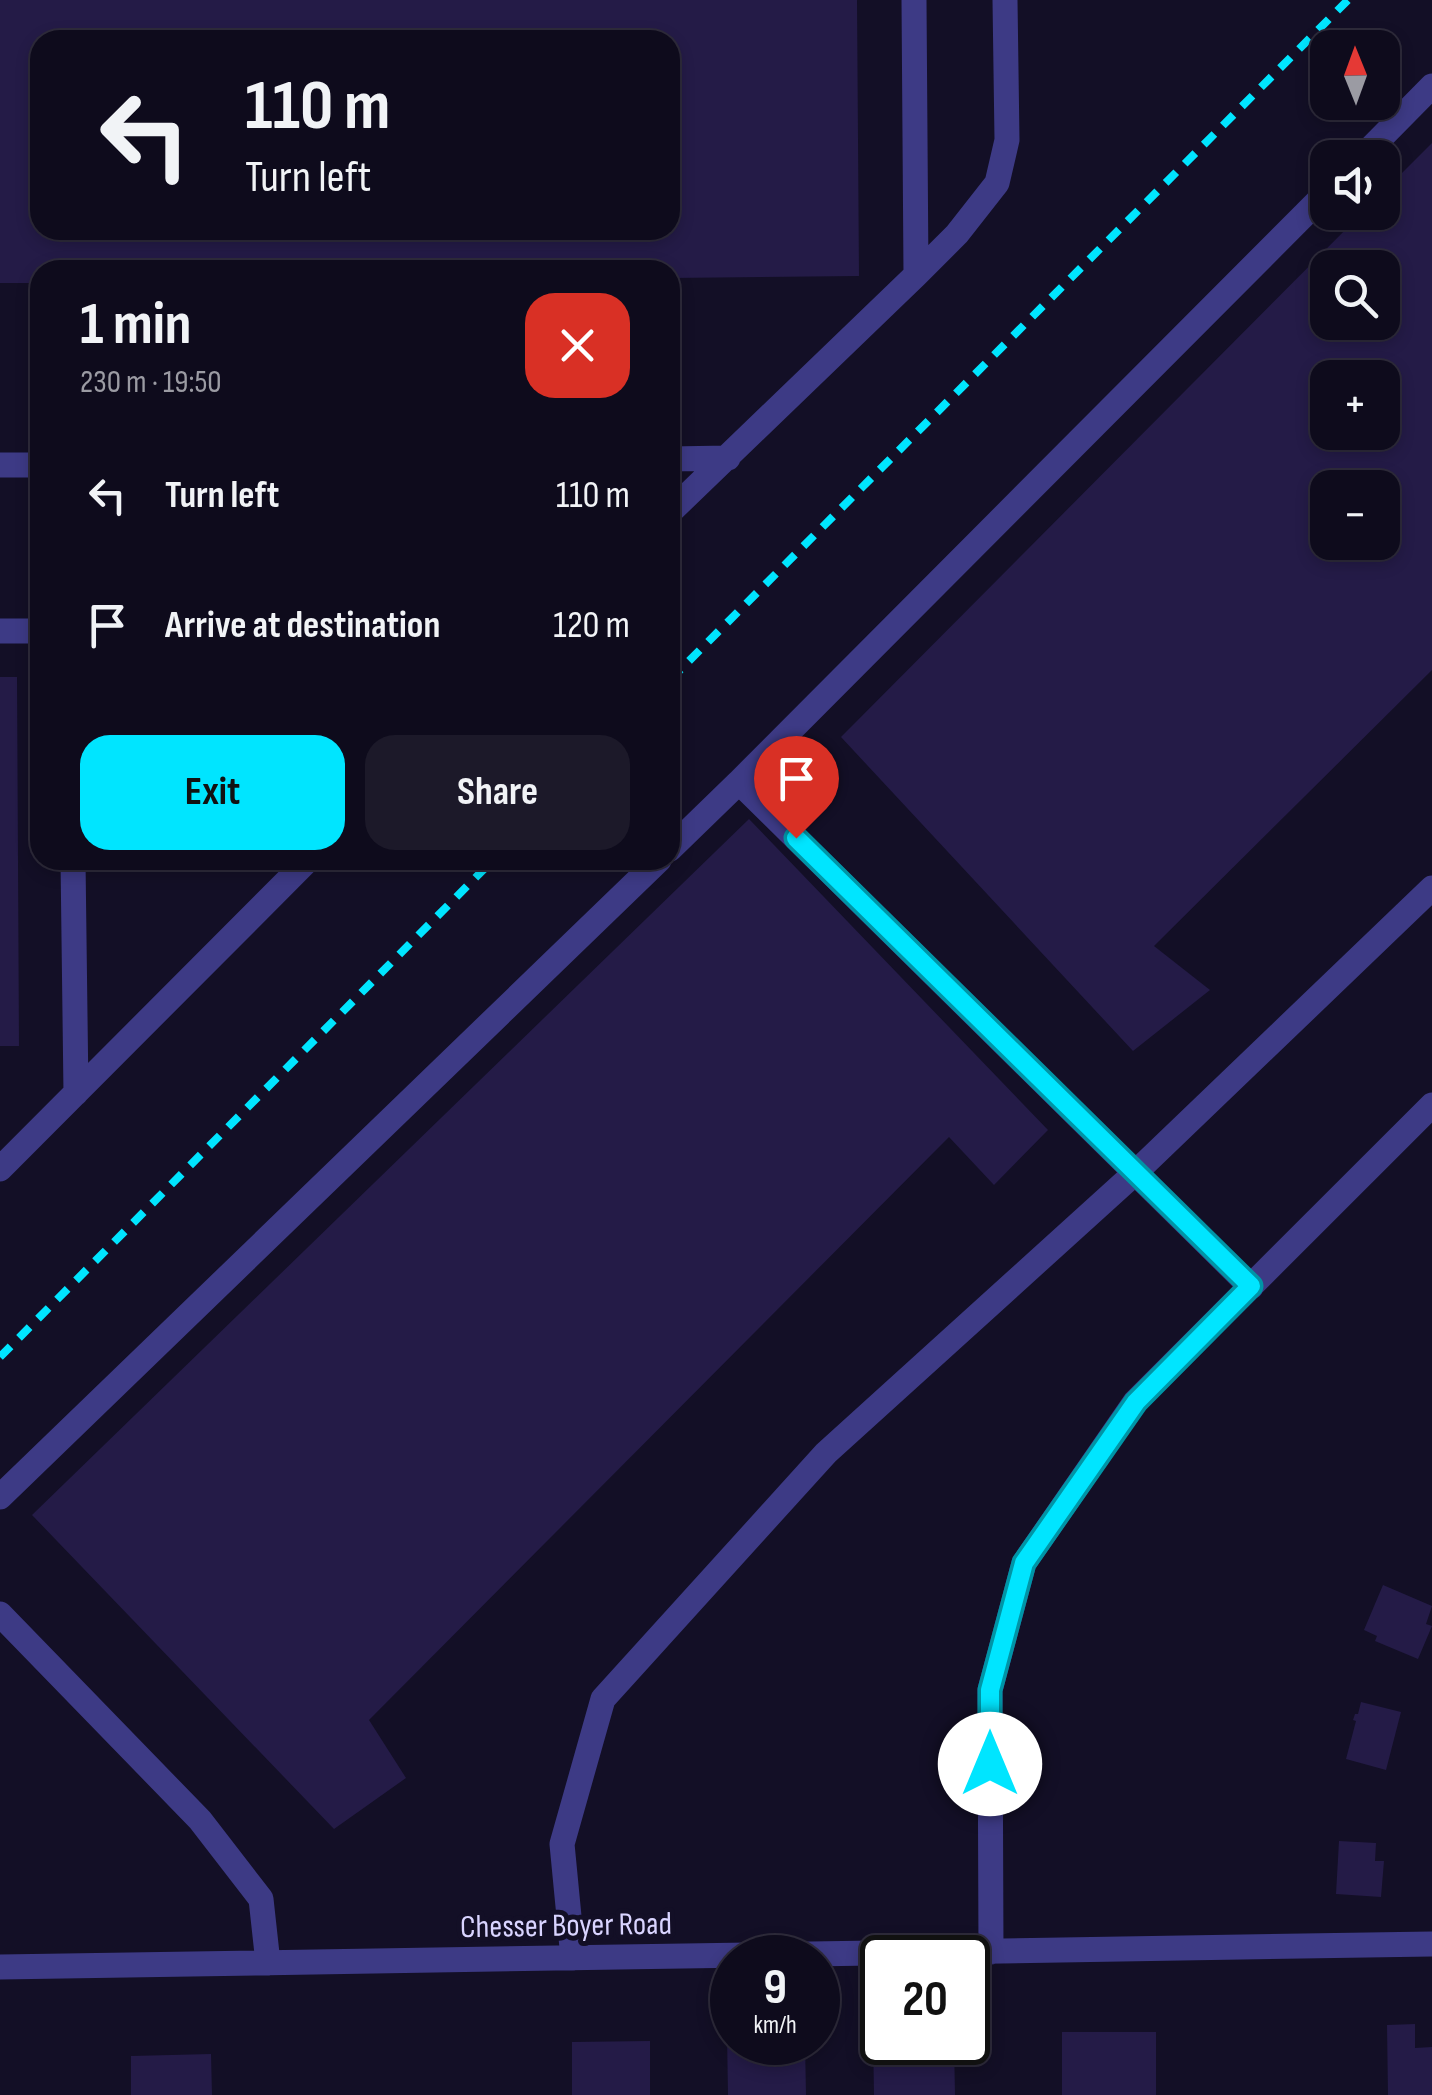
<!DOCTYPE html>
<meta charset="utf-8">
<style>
:root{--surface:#0e0b1c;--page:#1c1929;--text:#f1f3f6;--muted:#9b9ba3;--line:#2e2b3b;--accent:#00e5ff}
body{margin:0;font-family:"Sofia Sans Condensed",sans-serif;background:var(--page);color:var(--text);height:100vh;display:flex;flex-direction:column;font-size:38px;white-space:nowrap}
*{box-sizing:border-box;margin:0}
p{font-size:32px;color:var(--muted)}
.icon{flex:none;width:55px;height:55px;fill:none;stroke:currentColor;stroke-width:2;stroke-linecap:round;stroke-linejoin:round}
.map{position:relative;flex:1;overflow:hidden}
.panel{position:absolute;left:30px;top:260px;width:650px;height:610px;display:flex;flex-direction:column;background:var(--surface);border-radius:30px;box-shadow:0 5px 15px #0003,0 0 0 2px var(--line)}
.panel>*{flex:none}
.banner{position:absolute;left:30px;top:30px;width:650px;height:210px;border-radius:30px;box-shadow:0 5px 15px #0003,0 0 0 2px var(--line);background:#0e0b1c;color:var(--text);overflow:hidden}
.needle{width:65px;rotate:359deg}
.tools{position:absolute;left:1310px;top:30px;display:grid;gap:20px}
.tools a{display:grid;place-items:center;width:90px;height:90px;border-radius:20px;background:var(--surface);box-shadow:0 5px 15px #0003,0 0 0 2px var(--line);font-size:50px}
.speed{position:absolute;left:710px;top:1935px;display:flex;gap:20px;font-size:50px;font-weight:700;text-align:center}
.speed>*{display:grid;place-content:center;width:130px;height:130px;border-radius:50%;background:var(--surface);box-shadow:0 5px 15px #0003,0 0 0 2px var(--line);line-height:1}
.speed small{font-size:25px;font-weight:400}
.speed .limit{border:5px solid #111;border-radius:15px;background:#fff;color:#111}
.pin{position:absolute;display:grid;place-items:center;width:85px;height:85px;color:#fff;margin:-102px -42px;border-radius:50% 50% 50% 0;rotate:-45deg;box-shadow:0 0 10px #0007}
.pin .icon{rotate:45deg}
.me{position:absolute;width:110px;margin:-55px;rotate:0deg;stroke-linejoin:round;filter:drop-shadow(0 0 8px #0008)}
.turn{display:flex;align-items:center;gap:35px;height:210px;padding:0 50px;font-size:45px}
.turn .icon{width:130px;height:130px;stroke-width:2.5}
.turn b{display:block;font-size:70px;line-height:85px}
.round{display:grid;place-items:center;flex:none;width:105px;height:105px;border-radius:30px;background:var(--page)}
.headline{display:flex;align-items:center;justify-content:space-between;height:170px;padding:0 50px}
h1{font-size:60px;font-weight:700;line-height:75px}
.primary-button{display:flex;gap:20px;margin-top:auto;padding:20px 50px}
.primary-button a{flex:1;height:115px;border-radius:30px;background:var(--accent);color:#111;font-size:40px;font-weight:700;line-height:115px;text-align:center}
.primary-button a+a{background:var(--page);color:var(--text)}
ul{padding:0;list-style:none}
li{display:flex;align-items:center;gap:30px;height:130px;padding:0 50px}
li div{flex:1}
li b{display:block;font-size:38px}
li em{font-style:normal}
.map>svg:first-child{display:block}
.building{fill:#241b47;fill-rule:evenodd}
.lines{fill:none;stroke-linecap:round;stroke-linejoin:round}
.minor{stroke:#3d3a85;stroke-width:25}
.rail{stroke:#00e5ff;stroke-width:8;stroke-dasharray:15 12;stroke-linecap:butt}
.route-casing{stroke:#0095a6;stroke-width:25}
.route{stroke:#00e5ff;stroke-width:18}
.labels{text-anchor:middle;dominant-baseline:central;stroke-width:10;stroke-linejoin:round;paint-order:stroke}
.street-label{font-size:32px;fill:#d9d4ff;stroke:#130f26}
</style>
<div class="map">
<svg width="1432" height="2095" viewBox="0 0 1432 2095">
<rect width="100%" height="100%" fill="#130f26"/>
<path class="building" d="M 0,0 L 857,0 L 859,276 L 670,278 L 670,270 L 40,270 L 40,283 L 0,283 ZM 40,40 L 670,40 L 670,230 L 40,230 Z
M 1432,143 L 1432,670 L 1154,946 L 1210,990 L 1133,1051 L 841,737 L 1363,212 L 1382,212 L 1382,193 ZM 1328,268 L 1382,268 L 1382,322 L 1328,322 ZM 1328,378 L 1382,378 L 1382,432 L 1328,432 ZM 1328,488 L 1382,488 L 1382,542 L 1328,542 Z
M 0,677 L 17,677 L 19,1046 L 0,1046 Z
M 749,819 L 1048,1130 L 994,1185 L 949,1137 L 369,1720 L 406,1778 L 334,1829 L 32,1515 Z
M 1383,1585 L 1432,1606 L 1426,1624 L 1432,1626 L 1418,1659 L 1375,1641 L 1377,1636 L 1364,1630 Z
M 1361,1702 L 1401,1712 L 1386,1770 L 1346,1759 L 1356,1721 L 1353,1720 L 1355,1714 L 1358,1714 Z
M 1339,1841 L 1376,1843 L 1375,1861 L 1384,1861 L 1381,1897 L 1336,1894 Z
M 1415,2024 L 1415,2048 L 1432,2047 L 1432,2095 L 1388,2095 L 1387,2025 Z
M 1062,2032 L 1156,2032 L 1156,2095 L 1062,2095 Z
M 727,2034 L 732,2034 L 732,2042 L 805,2042 L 806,2095 L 728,2095 Z
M 873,2034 L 882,2034 L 882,2042 L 954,2042 L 955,2095 L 874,2095 Z
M 650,2041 L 650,2095 L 572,2095 L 572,2042 Z
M 211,2054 L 212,2095 L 131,2095 L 131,2056 Z"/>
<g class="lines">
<path class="minor" d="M 914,0 L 916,275
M 1361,158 L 1432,86
M 670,459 L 728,458
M 0,465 L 40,465
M 670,512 L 916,275 L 957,234 L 997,183 L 1007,140 L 1005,0
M 0,631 L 40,631
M 670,849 L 739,782
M 73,860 L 76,1093
M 0,1169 L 308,860
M 1251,1287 L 739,782 L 1328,191
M 0,1497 L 659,860
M 0,1614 L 200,1820 L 261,1899 L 268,1963
M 991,1952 L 990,1690 L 1024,1563 L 1135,1402 L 1432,1105
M 573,1958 L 562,1844 L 603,1699 L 826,1453 L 1135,1173 L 1432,888
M 0,1967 L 1432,1944"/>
<path class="rail" d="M 670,680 L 1348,0
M 0,1357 L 493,860"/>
</g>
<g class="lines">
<g class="route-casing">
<path id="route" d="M 796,838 L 1251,1286 L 1136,1402 L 1024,1563 L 990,1690 L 990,1764"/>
</g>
<use href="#route" class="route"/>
</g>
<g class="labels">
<g class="street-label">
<text transform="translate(566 1926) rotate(-1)">Chesser Boyer Road</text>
</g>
</g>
</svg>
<div class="tools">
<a><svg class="needle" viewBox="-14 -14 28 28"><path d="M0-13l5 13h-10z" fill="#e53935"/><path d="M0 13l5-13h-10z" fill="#9b9ba3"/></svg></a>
<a><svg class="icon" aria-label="sound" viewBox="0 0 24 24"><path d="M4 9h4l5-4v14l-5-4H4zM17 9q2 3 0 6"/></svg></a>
<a><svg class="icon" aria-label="search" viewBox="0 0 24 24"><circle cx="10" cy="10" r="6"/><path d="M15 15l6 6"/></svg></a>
<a>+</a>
<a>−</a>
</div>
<div class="speed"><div>9<small>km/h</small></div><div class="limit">20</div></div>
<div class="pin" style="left:796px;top:838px;background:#d93025"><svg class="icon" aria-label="arrive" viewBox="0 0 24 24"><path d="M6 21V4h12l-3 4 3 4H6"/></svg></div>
<svg class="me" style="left:990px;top:1764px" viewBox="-20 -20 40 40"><circle r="19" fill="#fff"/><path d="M0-13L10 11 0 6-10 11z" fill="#00e5ff"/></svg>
<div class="banner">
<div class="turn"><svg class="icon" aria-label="left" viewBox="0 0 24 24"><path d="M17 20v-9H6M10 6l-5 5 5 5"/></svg><div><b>110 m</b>Turn left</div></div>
</div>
<section class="panel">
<div class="headline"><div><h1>1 min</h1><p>230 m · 19:50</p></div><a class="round" style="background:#d93025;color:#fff"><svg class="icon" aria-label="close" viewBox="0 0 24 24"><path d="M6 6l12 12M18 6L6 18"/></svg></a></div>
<ul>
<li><svg class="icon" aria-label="left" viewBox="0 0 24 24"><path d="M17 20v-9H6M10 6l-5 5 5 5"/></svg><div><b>Turn left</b></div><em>110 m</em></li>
<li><svg class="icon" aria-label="arrive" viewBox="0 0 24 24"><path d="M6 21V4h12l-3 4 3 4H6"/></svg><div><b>Arrive at destination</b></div><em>120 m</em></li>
</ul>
<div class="primary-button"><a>Exit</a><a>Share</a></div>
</section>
</div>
